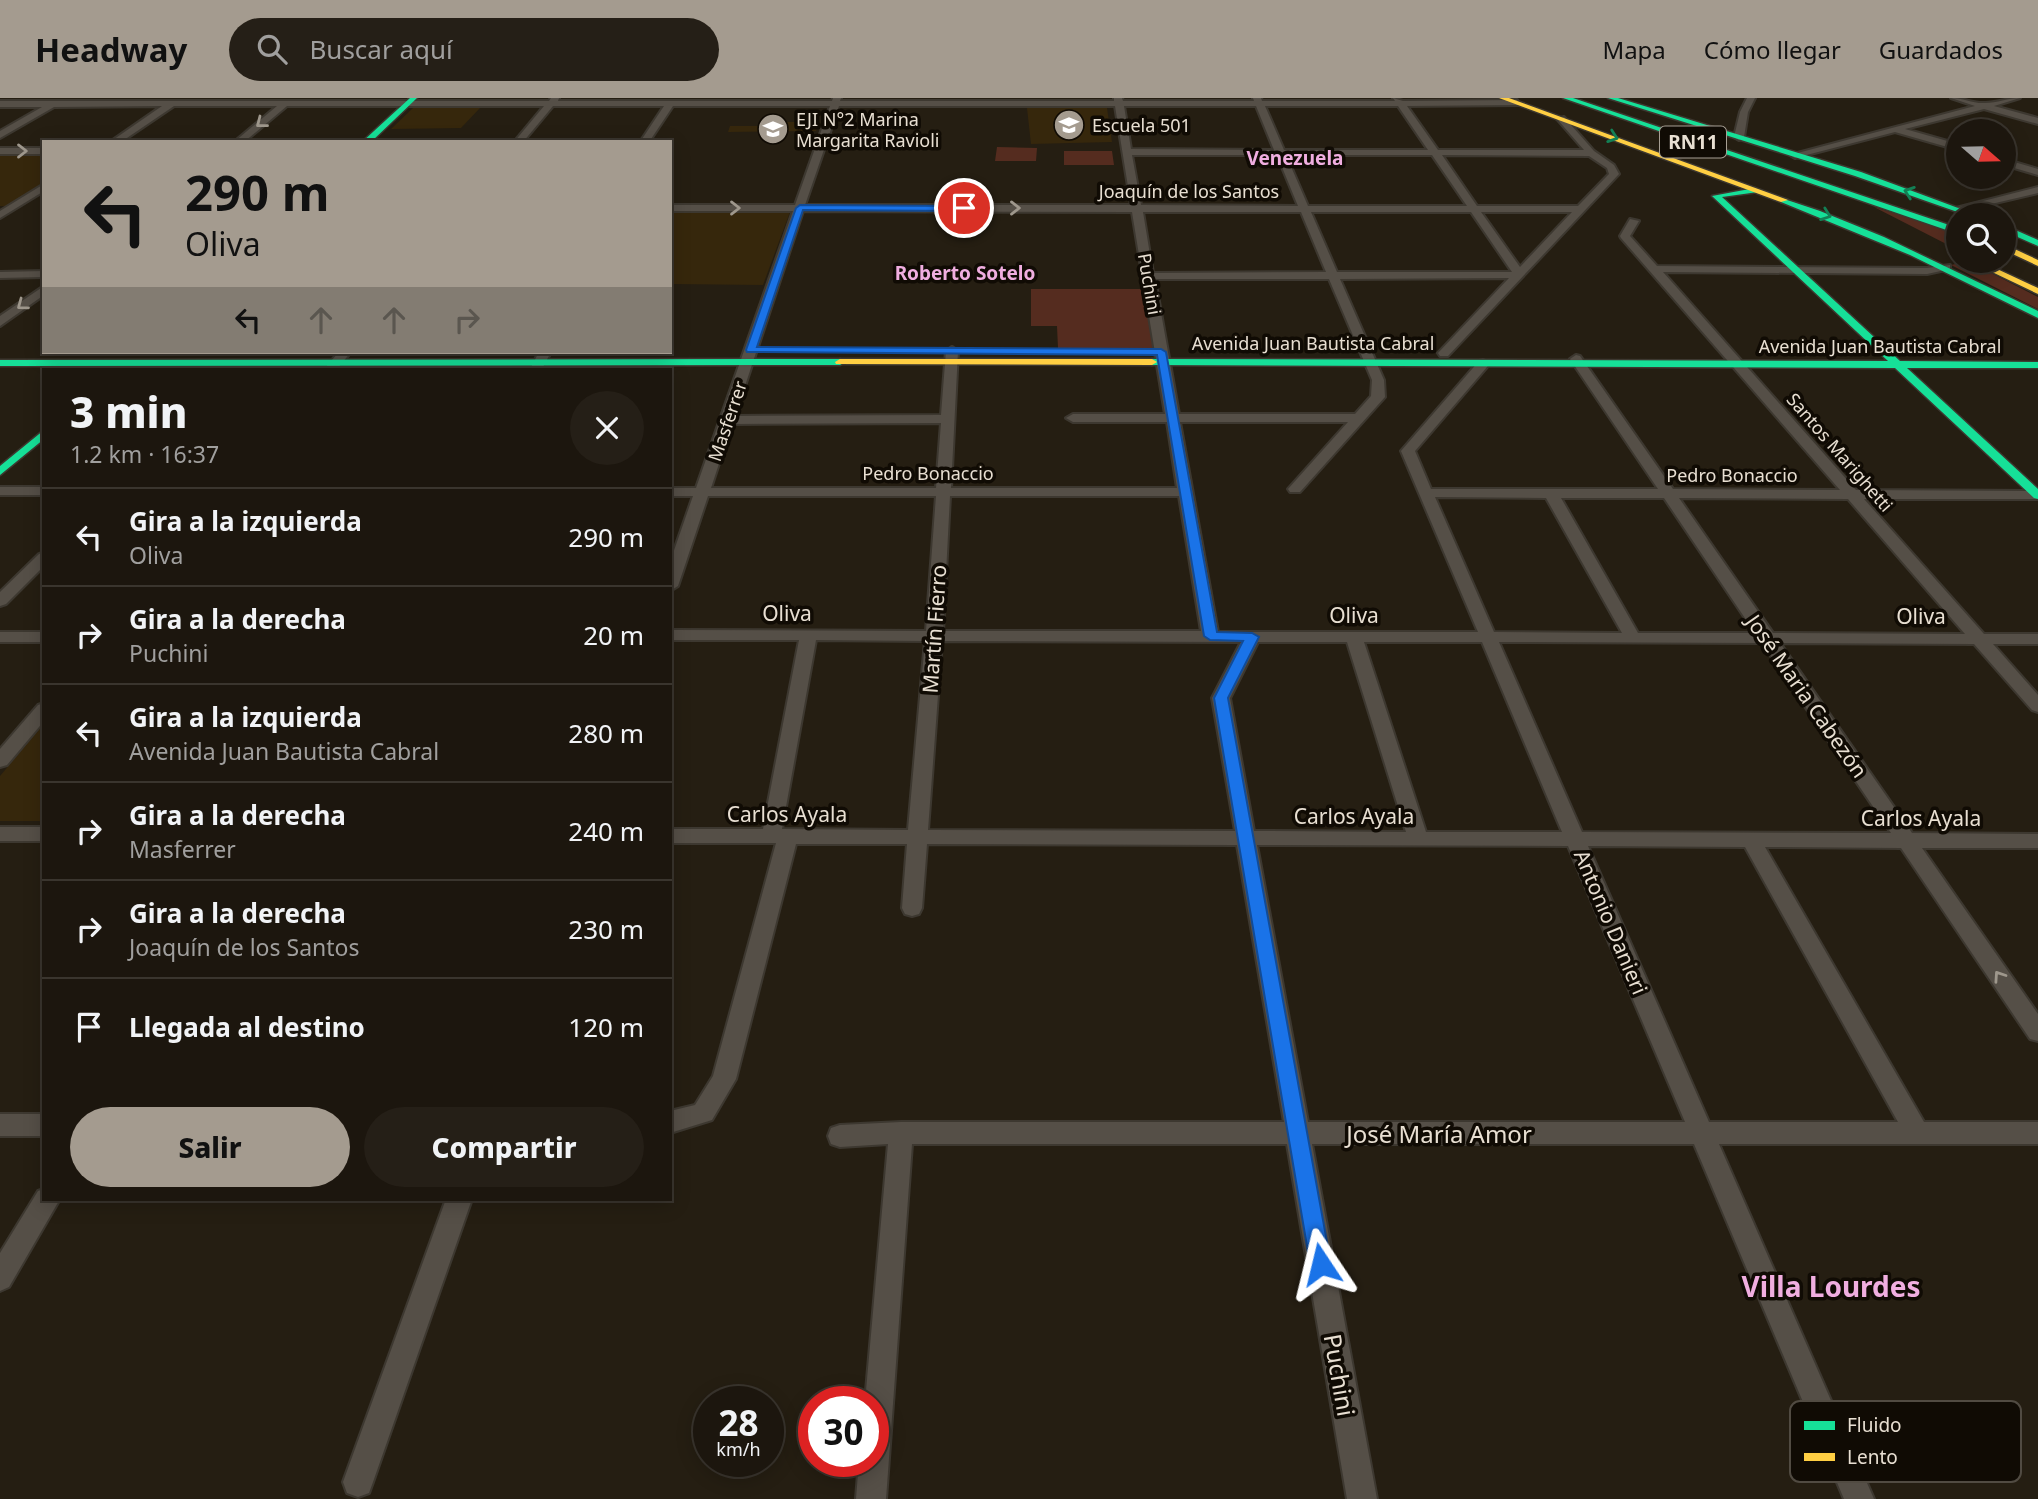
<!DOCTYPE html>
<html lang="es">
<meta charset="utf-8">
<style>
:root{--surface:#1c160e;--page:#251f17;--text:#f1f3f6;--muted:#a09f9e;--line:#3a352e;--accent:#a49b8f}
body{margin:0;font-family:"Noto Sans",sans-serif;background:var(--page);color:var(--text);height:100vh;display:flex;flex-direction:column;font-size:26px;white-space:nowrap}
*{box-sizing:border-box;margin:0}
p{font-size:23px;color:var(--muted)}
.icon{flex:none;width:38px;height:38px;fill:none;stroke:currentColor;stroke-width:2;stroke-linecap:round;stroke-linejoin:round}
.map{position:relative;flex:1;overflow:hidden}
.panel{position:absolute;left:42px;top:270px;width:630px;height:833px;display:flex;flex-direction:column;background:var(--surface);border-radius:0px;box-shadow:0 4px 18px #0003,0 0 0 2px var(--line)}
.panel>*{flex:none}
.guide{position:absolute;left:42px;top:42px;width:630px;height:214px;border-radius:0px;box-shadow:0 4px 18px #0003,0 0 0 2px var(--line);background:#a49b8f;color:#111;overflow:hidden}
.needle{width:46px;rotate:110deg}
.fabs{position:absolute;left:1946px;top:21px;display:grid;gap:14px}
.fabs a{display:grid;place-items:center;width:70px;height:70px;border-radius:50%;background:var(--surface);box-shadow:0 4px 18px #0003,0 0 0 2px var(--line);font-size:35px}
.speed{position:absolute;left:693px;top:1288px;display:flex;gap:14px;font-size:35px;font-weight:700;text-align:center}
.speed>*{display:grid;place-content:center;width:91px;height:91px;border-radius:50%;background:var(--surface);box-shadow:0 4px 18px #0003,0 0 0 2px var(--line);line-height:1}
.speed small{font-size:18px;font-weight:400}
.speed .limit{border:10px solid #d22;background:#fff;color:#111}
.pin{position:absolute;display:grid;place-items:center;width:60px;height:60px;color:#fff;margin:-30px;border:4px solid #fff;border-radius:50%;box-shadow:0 2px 7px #0007}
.me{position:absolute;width:77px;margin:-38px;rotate:350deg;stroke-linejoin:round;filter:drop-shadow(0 0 5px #0008)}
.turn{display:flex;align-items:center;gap:24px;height:147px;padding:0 28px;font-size:32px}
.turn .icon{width:91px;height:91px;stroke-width:2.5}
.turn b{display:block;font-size:49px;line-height:60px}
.lanes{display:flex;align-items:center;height:66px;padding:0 28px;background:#0003;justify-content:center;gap:35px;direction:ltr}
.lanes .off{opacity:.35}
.round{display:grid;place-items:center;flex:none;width:74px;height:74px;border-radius:37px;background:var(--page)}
.summary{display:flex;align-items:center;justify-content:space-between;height:119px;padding:0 28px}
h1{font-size:42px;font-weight:800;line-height:52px}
.cta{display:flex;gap:14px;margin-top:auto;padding:14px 28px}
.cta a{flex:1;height:80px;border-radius:42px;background:var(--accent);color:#111;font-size:28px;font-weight:800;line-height:80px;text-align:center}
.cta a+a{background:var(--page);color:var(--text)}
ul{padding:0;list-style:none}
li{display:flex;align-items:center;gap:21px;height:98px;padding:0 28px;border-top:2px solid var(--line)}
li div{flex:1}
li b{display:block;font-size:26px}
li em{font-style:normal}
header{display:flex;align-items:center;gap:42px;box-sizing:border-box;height:98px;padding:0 35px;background:var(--accent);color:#111}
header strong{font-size:33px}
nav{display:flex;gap:38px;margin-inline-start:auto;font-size:24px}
.search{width:490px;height:63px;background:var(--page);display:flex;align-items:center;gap:18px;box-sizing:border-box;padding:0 24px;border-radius:38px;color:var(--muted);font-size:26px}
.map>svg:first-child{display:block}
.built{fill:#36270c}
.green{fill:#552c1f}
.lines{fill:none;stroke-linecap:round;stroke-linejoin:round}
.street-casing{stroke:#3d3830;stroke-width:4}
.fast-casing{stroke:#3d3830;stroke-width:3}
.slow-casing{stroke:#3d3830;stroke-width:3}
.street{fill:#554f47;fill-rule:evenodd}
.fast{fill:#16e098;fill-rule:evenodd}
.slow{fill:#ffcf43;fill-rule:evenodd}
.oneway{stroke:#9e978c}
.oneway2{stroke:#138055}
.route{fill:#1a73e8;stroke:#114b97;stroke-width:2}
.labels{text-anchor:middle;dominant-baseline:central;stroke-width:7;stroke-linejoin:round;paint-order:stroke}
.far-poi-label{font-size:18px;fill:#e8dfd2;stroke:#100b04;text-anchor:start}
.far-street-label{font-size:18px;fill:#e8dfd2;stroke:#100b04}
.shield{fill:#100b04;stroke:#a79f94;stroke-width:2}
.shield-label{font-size:19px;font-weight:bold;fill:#e8dfd2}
.far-neighbourhood-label{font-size:19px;font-weight:bold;fill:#f0aee0;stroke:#100b04}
.street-label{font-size:21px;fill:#e8dfd2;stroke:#100b04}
.near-street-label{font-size:24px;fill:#e8dfd2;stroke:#100b04}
.near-neighbourhood-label{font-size:28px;font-weight:bold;fill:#f0aee0;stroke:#100b04}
.key{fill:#100b04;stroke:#514b42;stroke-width:2}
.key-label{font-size:19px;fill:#e8dfd2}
</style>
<header>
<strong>Headway</strong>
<div class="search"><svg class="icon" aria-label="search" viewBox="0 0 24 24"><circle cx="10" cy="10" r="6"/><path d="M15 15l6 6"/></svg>Buscar aquí</div>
<nav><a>Mapa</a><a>Cómo llegar</a><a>Guardados</a></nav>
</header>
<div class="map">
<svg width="2038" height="1401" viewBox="0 0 2038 1401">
<rect width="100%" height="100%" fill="#251e12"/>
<path class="built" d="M 413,10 L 480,10 L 461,30 L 391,31 Z
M 1027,10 L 1107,10 L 1112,44 L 1031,46 Z
M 781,24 L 819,24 L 816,33 L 728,34 L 730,28 L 779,28 Z
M 0,57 L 44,57 L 44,84 L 7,108 L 0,108 Z
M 670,114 L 790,114 L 763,187 L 670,186 Z
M 44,626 L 44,723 L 0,723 L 0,678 Z"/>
<path class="green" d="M 997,49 L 1037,50 L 1036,63 L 995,63 Z
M 1064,53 L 1112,53 L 1114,67 L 1064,67 Z
M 1874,109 L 1958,134 L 1958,152 Z
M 1968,163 L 2038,199 L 2038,211 L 1951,167 Z
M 1031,191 L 1144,191 L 1153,250 L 1058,250 L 1057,228 L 1031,228 Z"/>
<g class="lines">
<g class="street-casing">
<path id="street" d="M 551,0 L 559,0 L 558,3 L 832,3 L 833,0 L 841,0 L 840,3 L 1114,3 L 1114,0 L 1122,0 L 1123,3 L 1254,3 L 1253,0 L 1261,0 L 1262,3 L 1395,3 L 1393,0 L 1403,3 L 1517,2 L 1520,7 L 1407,8 L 1438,52 L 1584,52 L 1557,21 L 1564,19 L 1594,53 L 1614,67 L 1619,76 L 1448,258 L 1440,258 L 1438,255 L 1509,180 L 1340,181 L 1384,282 L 1385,299 L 1300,394 L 1290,394 L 1288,391 L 1348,324 L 1180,324 L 1218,534 L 1478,534 L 1401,353 L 1479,263 L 1483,262 L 1489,266 L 1487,269 L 1415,353 L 1431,391 L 1658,391 L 1570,261 L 1576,257 L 1580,258 L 1673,391 L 1840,392 L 1621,140 L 1620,138 L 1630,121 L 1639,123 L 1630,138 L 1657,168 L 1927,170 L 1950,167 L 1950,171 L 1927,176 L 1663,174 L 1856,392 L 2038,393 L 2038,401 L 1864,401 L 1984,536 L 2038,536 L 2038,546 L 1993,546 L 2038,597 L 2038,614 L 2032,612 L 1974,546 L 1780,545 L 1912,735 L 2038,736 L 2038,750 L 1922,750 L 2038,916 L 2038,943 L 2030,941 L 1901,750 L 1765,749 L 1924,1024 L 2038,1024 L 2038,1046 L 1719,1046 L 1874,1401 L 1844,1401 L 1694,1046 L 1312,1046 L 1377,1401 L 1347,1401 L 1287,1046 L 912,1046 L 886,1401 L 856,1401 L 859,1363 L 873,1363 L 873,1304 L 865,1304 L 888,1046 L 840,1049 L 831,1046 L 828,1038 L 831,1030 L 840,1027 L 901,1024 L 1284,1024 L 1237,747 L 927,746 L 922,810 L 919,816 L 912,818 L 905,816 L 902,810 L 907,746 L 796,746 L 736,981 L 712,1022 L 670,1035 L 670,1013 L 695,1007 L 713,978 L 776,745 L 670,745 L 670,731 L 763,731 L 799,542 L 670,542 L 670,532 L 926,533 L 936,398 L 708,398 L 678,488 L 670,493 L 670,464 L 693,398 L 670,398 L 670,390 L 696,390 L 793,113 L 670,113 L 670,107 L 795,107 L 830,8 L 673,8 L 649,44 L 640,44 L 664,8 L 553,8 L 523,44 L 514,44 L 544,8 L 287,8 L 244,44 L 234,44 L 277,8 L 174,8 L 121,44 L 110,44 L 162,8 L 54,9 L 0,40 L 0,33 L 42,9 L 0,9 L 0,3 L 549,3 ZM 839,8 L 1115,8 L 1131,107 L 805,107 ZM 1124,8 L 1256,8 L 1274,52 L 1131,51 ZM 1265,8 L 1398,8 L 1428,52 L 1284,52 ZM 1132,57 L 1277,57 L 1298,108 L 1141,107 ZM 1286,57 L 1432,57 L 1467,108 L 1308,108 ZM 1442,57 L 1589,58 L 1607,70 L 1609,76 L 1578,108 L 1477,108 ZM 803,113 L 1132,114 L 1165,316 L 1073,316 L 1066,320 L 1073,324 L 1167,324 L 1177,390 L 951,390 L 958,253 L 952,249 L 946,253 L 941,317 L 735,318 ZM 1143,114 L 1301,114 L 1326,174 L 1153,175 ZM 1311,114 L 1471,114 L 1512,174 L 1337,174 ZM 1481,114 L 1572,114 L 1520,169 ZM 1155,181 L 1329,181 L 1372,282 L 1371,298 L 1355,316 L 1179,316 ZM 941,325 L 936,390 L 711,390 L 732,326 ZM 950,398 L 1179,398 L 1201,533 L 943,533 ZM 1435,399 L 1546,400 L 1622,535 L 1494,534 ZM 1561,400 L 1664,400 L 1755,535 L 1638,535 ZM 1679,400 L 1848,401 L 1965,536 L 1773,535 ZM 816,542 L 925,543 L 908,732 L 782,731 ZM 942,543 L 1241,544 L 1212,600 L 1235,733 L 928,732 ZM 1258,544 L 1347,544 L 1406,734 L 1254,733 L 1230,600 ZM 1364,544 L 1482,544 L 1562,734 L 1426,734 ZM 1499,544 L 1762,545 L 1891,735 L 1582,734 ZM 1257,747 L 1568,748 L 1685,1024 L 1308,1024 ZM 1588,748 L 1745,749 L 1898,1024 L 1709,1024 Z
M 1747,0 L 1755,0 L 1748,14 L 1744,39 L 1739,42 L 1734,39 L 1740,14 Z
M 1951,0 C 1963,0 1974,6 1985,5 C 1997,5 2008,0 2020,0 L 1994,8 L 2038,20 L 2038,26 L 1984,11 L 1905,31 L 1958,46 L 1958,52 L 1895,34 L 1795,60 L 1790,57 L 1975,8 Z
M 0,50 L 44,50 L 44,56 L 0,56 Z
M 2004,61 L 2038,71 L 2038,77 L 2004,67 Z
M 44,86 L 44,93 L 0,120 L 0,113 Z
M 2038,89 L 2038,95 L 1957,114 L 1952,111 Z
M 44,173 L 44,179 L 0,180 L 0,174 Z
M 44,188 L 44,197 L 0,228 L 0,218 Z
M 339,254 L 351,254 L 337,271 L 324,271 Z
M 539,254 L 551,254 L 542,271 L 530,271 Z
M 0,389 L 44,389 L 44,397 L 0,397 Z
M 44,454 L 44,468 L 6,506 L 0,508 L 0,494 L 39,456 Z
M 0,534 L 44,534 L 44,544 L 0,544 Z
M 44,605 L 44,623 L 7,667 L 0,669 L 0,651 L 38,607 Z
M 0,729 L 44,729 L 44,743 L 0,743 Z
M 0,1016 L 44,1016 L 44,1038 L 0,1038 Z
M 44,1091 L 44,1101 L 60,1101 L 9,1189 L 0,1193 L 0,1155 L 38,1093 Z
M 446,1101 L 472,1101 L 373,1384 L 369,1395 L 358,1399 L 347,1395 L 343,1384 Z"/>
</g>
<g class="fast-casing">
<path id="fast" d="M 410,0 L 417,0 L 371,44 L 362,44 Z
M 1563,0 L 1573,0 L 1958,130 L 1958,136 Z
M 1608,0 L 1618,0 L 1861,74 L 1977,117 L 1966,117 L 1855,78 Z
M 1755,90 L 1758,94 L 1722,99 L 1900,263 L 2038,264 L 2038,270 L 1907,270 L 2038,391 L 2038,401 L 2034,400 L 1895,270 L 1152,267 L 1147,264 L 1152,261 L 1888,263 L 1712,98 Z
M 1781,100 L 1820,113 L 1884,139 L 2038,213 L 2038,220 L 1910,157 L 1781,104 Z
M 2004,127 L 2038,142 L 2038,148 L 2004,133 Z
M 0,262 L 840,261 L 845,264 L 840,267 L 0,268 Z
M 44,332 L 44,341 L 0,377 L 0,368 Z"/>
</g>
<g class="slow-casing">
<path id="slow" d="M 1499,0 L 1509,0 L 1788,102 L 1781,104 Z
M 2004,146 L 2038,162 L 2038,168 L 2004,152 Z
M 1969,163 L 1980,163 L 2038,190 L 2038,196 Z
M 840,261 L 1152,261 L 1157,264 L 1152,267 L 836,266 L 835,264 Z"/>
</g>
<use href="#street" class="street"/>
<use href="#fast" class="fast"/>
<use href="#slow" class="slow"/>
</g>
<defs><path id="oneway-chevron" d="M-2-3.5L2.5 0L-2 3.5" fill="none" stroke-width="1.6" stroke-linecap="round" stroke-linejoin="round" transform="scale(1.75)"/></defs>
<g class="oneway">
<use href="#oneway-chevron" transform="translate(261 25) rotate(142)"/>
<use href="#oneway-chevron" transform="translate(22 53)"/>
<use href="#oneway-chevron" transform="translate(735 110)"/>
<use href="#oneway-chevron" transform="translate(1015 110)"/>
<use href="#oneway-chevron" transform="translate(22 207) rotate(143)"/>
<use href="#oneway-chevron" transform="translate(1999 878) rotate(-124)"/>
</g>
<g class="oneway2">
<use href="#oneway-chevron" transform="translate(1613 39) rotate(19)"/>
<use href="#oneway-chevron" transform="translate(1909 94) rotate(-161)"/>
<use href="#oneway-chevron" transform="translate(1826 117) rotate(20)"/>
</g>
<path class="route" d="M 800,107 L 964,108 L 969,110 L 964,113 L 803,112 L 757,249 L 1161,251 L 1166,254 L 1217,534 L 1252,535 L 1259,539 L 1228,600 L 1331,1166 L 1328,1173 L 1321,1176 L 1313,1173 L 1310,1166 L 1214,600 L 1243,543 L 1210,542 L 1204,538 L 1157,257 L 747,254 L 746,252 L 796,110 Z"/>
<defs>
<g id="school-disc" transform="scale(1.575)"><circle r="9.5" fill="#a49b8f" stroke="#100b04"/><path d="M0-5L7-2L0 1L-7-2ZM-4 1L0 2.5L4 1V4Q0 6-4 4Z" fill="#fff"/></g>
</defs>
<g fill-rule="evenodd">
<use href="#school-disc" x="1069" y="27"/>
<use href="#school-disc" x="773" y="31"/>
</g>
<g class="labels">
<g class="far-poi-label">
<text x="796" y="21">EJI N°2 Marina<tspan x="796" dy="21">Margarita Ravioli</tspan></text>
<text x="1092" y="27">Escuela 501</text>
</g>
<g class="far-street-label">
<text x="1189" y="93">Joaquín de los Santos</text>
<text transform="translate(1150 186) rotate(80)">Puchini</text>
<text x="1313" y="245">Avenida Juan Bautista Cabral</text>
<text x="1880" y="248">Avenida Juan Bautista Cabral</text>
<text transform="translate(727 323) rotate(-71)">Masferrer</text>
<text transform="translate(1840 354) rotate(49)">Santos Marighetti</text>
<text x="928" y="375">Pedro Bonaccio</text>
<text x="1732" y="377">Pedro Bonaccio</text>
</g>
<rect class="shield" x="1660" y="28.5" width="66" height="31" rx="5"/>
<g class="shield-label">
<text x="1693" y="44">RN11</text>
</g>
<g class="far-neighbourhood-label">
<text x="1295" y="60">Venezuela</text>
<text x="965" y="175">Roberto Sotelo</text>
</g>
<g class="street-label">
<text x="787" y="515">Oliva</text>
<text x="1354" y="517">Oliva</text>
<text x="1921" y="518">Oliva</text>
<text transform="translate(934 531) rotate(-86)">Martín Fierro</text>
<text transform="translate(1807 598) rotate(55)">José Maria Cabezón</text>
<text x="787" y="716">Carlos Ayala</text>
<text x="1354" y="718">Carlos Ayala</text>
<text x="1921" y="720">Carlos Ayala</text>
<text transform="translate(1611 824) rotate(67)">Antonio Danieri</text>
</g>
<g class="near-street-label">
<text x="1439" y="1035">José María Amor</text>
<text transform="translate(1340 1277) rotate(80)">Puchini</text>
</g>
<g class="near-neighbourhood-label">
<text x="1831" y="1188">Villa Lourdes</text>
</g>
</g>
<rect x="1790" y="1303" width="231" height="81" rx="10" class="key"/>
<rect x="1804" y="1323" width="31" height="9" fill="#16e098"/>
<rect x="1804" y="1355" width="31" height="8" fill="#ffcf43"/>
<g class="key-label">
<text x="1847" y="1334">Fluido</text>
<text x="1847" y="1366">Lento</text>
</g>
</svg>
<div class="fabs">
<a><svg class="needle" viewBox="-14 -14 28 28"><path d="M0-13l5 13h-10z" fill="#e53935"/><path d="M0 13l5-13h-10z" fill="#a09f9e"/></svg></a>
<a><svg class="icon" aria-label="search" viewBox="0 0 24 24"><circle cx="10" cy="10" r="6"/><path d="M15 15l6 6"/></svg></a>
</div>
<div class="speed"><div>28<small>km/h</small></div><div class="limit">30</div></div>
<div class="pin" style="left:964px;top:110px;background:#d93025"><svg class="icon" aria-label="arrive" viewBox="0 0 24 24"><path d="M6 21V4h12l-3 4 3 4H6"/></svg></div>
<svg class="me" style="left:1321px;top:1166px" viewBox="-20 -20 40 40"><path d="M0-17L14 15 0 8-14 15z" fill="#1a73e8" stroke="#fff" stroke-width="4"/></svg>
<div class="guide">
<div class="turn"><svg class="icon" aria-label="left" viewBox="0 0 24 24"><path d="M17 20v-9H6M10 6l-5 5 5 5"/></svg><div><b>290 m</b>Oliva</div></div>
<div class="lanes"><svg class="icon" aria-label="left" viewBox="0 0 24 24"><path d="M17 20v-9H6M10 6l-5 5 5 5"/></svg><svg class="icon off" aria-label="ahead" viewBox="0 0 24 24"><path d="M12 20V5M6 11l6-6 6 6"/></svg><svg class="icon off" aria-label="ahead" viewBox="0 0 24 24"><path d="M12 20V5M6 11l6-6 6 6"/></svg><svg class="icon off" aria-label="right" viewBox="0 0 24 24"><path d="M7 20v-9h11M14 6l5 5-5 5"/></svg></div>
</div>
<section class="panel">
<div class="summary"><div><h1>3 min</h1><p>1.2 km · 16:37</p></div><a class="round"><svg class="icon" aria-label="close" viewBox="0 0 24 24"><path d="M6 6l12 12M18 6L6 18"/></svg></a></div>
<ul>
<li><svg class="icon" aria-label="left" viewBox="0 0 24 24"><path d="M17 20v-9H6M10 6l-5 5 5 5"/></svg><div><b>Gira a la izquierda</b><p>Oliva</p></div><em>290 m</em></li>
<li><svg class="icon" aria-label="right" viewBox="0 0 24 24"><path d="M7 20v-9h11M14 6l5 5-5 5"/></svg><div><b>Gira a la derecha</b><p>Puchini</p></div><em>20 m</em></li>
<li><svg class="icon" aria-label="left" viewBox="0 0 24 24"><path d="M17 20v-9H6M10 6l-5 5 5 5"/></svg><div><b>Gira a la izquierda</b><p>Avenida Juan Bautista Cabral</p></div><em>280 m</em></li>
<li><svg class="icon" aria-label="right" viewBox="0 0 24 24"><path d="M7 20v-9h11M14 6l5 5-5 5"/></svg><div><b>Gira a la derecha</b><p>Masferrer</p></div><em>240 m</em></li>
<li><svg class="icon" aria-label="right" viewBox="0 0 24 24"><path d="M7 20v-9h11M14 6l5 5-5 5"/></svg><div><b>Gira a la derecha</b><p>Joaquín de los Santos</p></div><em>230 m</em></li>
<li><svg class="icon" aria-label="arrive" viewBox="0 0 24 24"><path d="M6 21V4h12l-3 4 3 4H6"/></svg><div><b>Llegada al destino</b></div><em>120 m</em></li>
</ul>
<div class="cta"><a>Salir</a><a>Compartir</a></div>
</section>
</div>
